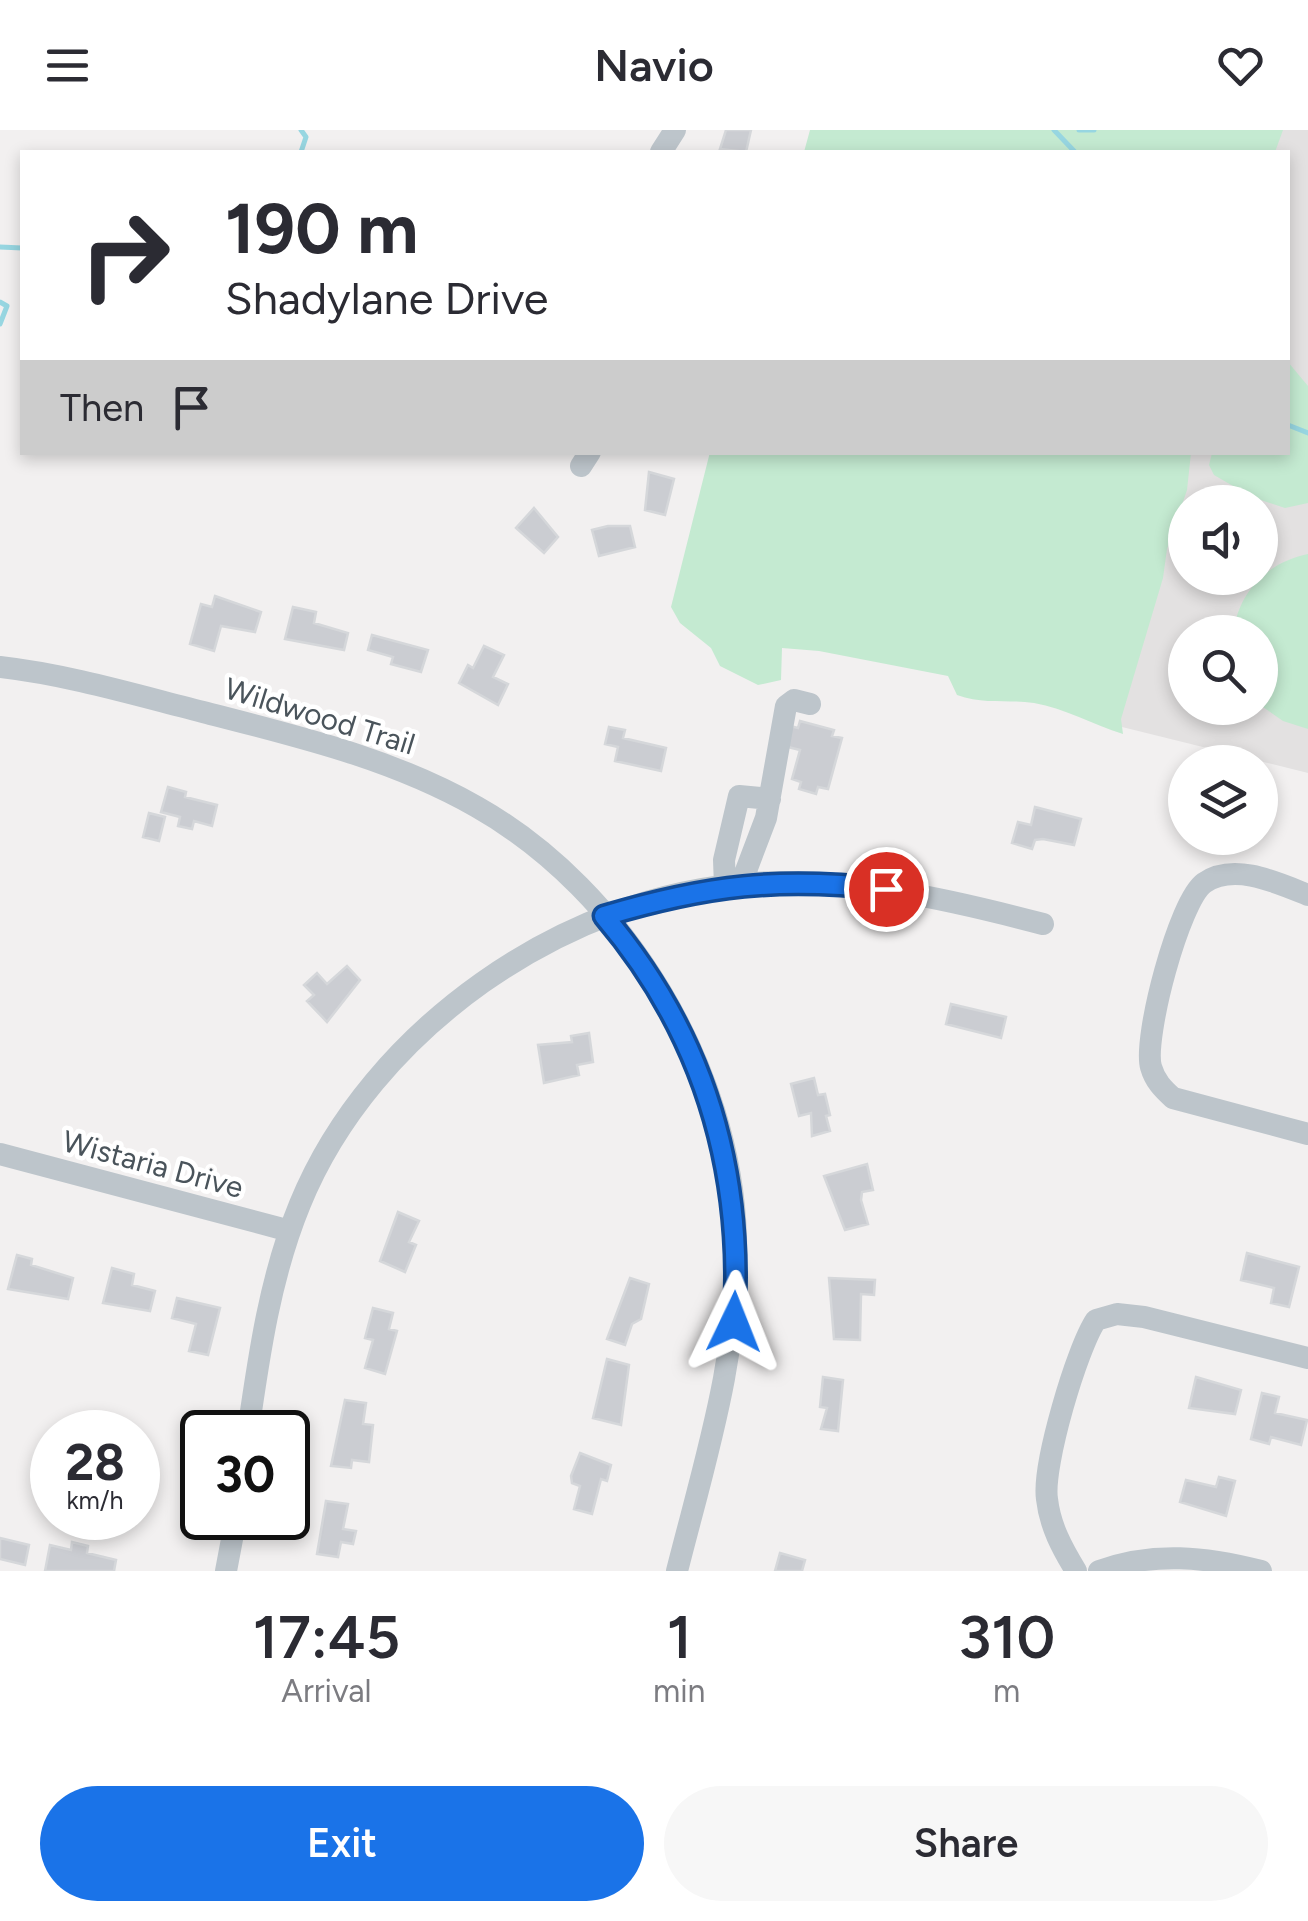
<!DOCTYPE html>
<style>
:root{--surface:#fff;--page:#f7f7f7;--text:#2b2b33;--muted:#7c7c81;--accent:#1a73e8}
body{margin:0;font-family:Figtree,sans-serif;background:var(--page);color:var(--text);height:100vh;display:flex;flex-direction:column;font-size:38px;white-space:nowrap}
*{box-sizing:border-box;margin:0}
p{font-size:32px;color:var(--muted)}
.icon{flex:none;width:55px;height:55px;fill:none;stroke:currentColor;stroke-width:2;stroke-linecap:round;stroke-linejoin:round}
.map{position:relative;height:1441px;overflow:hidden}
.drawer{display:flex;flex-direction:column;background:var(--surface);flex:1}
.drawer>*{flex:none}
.top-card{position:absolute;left:20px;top:20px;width:1270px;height:305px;border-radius:0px;box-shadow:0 5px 15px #0003;background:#fff;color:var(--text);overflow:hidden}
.buttons{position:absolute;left:1168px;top:355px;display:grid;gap:20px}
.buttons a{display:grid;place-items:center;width:110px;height:110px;border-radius:50%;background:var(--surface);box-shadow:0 5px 15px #0003;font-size:50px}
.speed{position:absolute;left:30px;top:1280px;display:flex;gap:20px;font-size:50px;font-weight:700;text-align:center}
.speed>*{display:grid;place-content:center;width:130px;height:130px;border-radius:50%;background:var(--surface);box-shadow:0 5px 15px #0003;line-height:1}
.speed small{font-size:25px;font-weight:400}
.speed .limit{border:5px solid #111;border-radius:15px;background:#fff;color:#111}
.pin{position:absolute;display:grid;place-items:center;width:85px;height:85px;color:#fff;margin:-42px;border:5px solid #fff;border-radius:50%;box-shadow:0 2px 10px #0007}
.me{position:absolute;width:110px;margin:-55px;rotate:2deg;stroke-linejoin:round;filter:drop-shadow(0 0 8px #0008)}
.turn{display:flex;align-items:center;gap:35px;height:210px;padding:0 40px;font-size:45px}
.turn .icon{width:130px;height:130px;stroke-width:2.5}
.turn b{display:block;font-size:70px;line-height:85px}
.then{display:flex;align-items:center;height:95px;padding:0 40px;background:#0003;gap:20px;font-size:38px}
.eta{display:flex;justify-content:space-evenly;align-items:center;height:170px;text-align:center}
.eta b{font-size:60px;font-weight:600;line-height:70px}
.cta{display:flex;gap:20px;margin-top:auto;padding:20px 40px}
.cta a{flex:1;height:115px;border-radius:60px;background:var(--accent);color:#fff;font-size:40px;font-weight:600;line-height:115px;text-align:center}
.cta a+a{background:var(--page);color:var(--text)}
header{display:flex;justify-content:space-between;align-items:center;height:130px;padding:0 40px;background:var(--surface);font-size:45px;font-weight:600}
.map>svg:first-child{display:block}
.education{fill:#e3e1e1;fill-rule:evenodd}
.green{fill:#c4ead1}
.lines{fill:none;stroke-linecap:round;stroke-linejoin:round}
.stream{stroke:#97d6e1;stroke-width:5}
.building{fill:#cbcdd2;stroke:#d5d7da;stroke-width:2.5}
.minor{stroke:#bdc5cb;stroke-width:22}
.route-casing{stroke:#114b97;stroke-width:25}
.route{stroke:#1a73e8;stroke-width:18}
.labels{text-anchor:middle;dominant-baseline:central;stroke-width:9;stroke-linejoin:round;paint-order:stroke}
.street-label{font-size:30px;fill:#4a545b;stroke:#fff}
</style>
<header><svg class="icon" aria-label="menu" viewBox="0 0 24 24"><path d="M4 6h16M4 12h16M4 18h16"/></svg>Navio<svg class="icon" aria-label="heart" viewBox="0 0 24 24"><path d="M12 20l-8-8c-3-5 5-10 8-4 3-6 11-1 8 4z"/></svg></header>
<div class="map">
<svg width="1308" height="1441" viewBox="0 0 1308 1441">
<rect width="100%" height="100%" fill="#f2f0f0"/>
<path class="education" d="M 1272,0 L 1308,0 L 1308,643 L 1118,596 L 1189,323 L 1288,322 L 1288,22 L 1266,22 ZM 1185,372 L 1260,372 L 1260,448 L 1185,448 ZM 1185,502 L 1260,502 L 1260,578 L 1185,578 Z"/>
<path class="green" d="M 810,0 L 1283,0 L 1275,22 L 804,22 Z
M 1288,232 L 1308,256 L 1308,373 L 1285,378 L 1252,367 L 1214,345 L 1209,335 L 1212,323 L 1288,322 Z
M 710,322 L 1191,323 L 1187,360 L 1167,419 L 1163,448 L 1121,589 L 1123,604 C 1093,595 1065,578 1034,573 C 1007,569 984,575 957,565 L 948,546 L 819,521 L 782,518 L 781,550 L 758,555 L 720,536 L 711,518 L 680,493 L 671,477 Z
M 1308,424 L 1308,599 L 1283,591 L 1260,575 L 1260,502 L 1233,502 C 1240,461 1266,433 1308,424 Z"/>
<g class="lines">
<path class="stream" d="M 1054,0 L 1075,22
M 1079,0 L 1094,0
M 301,22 L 306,7 L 301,0
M 0,117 L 22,118
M 0,172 L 7,176 L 0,194
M 1288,295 L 1308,303"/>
</g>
<path class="building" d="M 726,0 L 751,0 L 746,22 L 720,19 Z
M 649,342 L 674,349 L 665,385 L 645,380 Z
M 534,378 L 558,407 L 544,423 L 516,398 Z
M 608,396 L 630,396 L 635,417 L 599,426 L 592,400 Z
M 215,466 L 261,482 L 255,502 L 221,496 L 214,521 L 190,514 L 201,474 L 212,477 Z
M 293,477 L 316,482 L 314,493 L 348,503 L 344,520 L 285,509 Z
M 372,505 L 428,520 L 421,542 L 391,534 L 393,527 L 368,520 Z
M 484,516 L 504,525 L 493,547 L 508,554 L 498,575 L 459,553 L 468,535 L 473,538 Z
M 800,591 L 834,600 L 832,606 L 842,608 L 828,659 L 818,657 L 816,664 L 799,659 L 801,652 L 792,649 L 800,620 L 784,616 L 790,596 L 798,598 Z
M 609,597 L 625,600 L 623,608 L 666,618 L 661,641 L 615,631 L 618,617 L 605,614 Z
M 168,657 L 186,662 L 185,667 L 217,675 L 212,696 L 194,691 L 192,699 L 178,696 L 180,687 L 161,682 Z
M 1035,677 L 1081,689 L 1074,715 L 1043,709 L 1035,710 L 1032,719 L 1012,713 L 1018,692 L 1031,695 Z
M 149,683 L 165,687 L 159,711 L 143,707 Z
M 347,836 L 360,850 L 327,892 L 307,871 L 314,865 L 304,855 L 317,843 L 327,854 Z
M 951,874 L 1006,887 L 1001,908 L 946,894 Z
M 589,903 L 593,932 L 577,935 L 579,945 L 544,953 L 538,915 L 572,912 L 571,906 Z
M 814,948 L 818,965 L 825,964 L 830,985 L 826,986 L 830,1001 L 812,1006 L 811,983 L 799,986 L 791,954 Z
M 867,1034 L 873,1060 L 862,1062 L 861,1070 L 868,1094 L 845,1100 L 824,1046 Z
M 398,1082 L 419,1091 L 409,1112 L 416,1115 L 405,1142 L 380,1131 Z
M 1247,1123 L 1299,1137 L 1289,1177 L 1271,1173 L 1274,1158 L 1241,1150 Z
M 17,1125 L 32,1129 L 31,1135 L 73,1148 L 68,1169 L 8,1159 Z
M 112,1138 L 134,1144 L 132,1155 L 155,1161 L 150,1181 L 103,1173 Z
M 630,1148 L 649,1154 L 641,1189 L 632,1194 L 625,1215 L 607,1209 Z
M 829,1148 L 875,1150 L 874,1165 L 861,1164 L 860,1210 L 834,1209 Z
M 177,1168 L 220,1178 L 208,1225 L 189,1221 L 196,1194 L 172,1188 Z
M 373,1178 L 393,1183 L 389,1199 L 397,1201 L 385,1244 L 365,1238 L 373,1210 L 365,1208 Z
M 607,1229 L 629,1235 L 621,1295 L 593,1288 Z
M 823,1247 L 843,1250 L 838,1301 L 821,1299 L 827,1278 L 820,1277 Z
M 1196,1247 L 1241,1260 L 1235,1284 L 1189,1278 Z
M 1262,1263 L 1279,1267 L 1275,1283 L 1307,1290 L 1301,1315 L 1271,1307 L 1269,1314 L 1251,1309 Z
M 345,1270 L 366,1273 L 363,1294 L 373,1295 L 369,1332 L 352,1330 L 351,1338 L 331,1336 Z
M 580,1323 L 611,1335 L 607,1351 L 601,1349 L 592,1384 L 574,1379 L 580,1356 L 572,1353 L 571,1346 Z
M 1219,1347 L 1235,1351 L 1226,1386 L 1180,1372 L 1186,1350 L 1216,1357 Z
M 326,1371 L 348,1374 L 343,1399 L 356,1401 L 353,1414 L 341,1412 L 338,1427 L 317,1424 Z
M 0,1408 L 29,1415 L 25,1435 L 0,1429 Z
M 72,1412 L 88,1416 L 87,1423 L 116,1430 L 114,1441 L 45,1441 L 50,1415 L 71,1420 Z
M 780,1423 L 805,1430 L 802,1441 L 775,1441 Z"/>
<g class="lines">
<path class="minor" d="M 661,22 L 675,0
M 581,336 L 590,322
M 0,537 C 70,545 139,566 207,583 C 300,607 393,629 477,677 C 625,761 731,939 736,1107 C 740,1223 705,1330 677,1441
M 741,754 L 766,688 L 786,576 L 794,570 L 810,574
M 725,756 L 724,730 L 739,666 L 770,669
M 1308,765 C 1278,753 1234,732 1204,753 C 1179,771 1143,908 1151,937 C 1155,951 1163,959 1173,968 L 1308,1004
M 0,1024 L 290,1101
M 248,1302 C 259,1225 270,1147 300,1074 C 371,900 565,764 753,753 C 852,747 948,769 1043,794
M 226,1441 L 236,1388
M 1076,1441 C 1062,1418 1050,1396 1047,1369 C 1042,1336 1077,1218 1096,1190 L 1117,1184 L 1144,1187 L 1308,1228
M 1099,1441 C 1154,1421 1206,1427 1261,1441"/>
</g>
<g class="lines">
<g class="route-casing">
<path id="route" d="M 734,1192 C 744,1040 704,904 604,786 C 708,755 778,747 886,759"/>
</g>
<use href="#route" class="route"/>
</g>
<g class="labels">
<g class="street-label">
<text transform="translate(320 586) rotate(17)">Wildwood Trail</text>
<text transform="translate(153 1034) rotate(15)">Wistaria Drive</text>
</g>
</g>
</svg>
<div class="buttons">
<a><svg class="icon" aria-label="sound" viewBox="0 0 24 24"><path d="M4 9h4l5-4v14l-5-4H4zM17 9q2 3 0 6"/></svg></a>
<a><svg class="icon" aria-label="search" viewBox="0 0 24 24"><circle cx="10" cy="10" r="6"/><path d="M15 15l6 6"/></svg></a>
<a><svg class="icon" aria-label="layers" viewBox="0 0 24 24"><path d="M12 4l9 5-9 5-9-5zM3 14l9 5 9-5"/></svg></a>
</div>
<div class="speed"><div>28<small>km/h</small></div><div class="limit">30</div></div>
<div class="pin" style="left:886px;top:759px;background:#d93025"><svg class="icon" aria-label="arrive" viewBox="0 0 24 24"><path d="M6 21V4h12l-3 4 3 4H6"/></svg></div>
<svg class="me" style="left:734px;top:1192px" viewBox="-20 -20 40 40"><path d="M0-17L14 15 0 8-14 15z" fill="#1a73e8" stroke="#fff" stroke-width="4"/></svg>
<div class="top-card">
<div class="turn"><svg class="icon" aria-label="right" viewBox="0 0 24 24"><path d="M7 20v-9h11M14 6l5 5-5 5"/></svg><div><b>190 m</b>Shadylane Drive</div></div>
<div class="then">Then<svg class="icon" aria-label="arrive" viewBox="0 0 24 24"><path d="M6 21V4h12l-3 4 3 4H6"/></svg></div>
</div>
</div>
<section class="drawer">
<div class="eta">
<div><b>17:45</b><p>Arrival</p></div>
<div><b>1</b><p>min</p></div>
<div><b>310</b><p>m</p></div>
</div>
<div class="cta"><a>Exit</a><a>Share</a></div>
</section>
